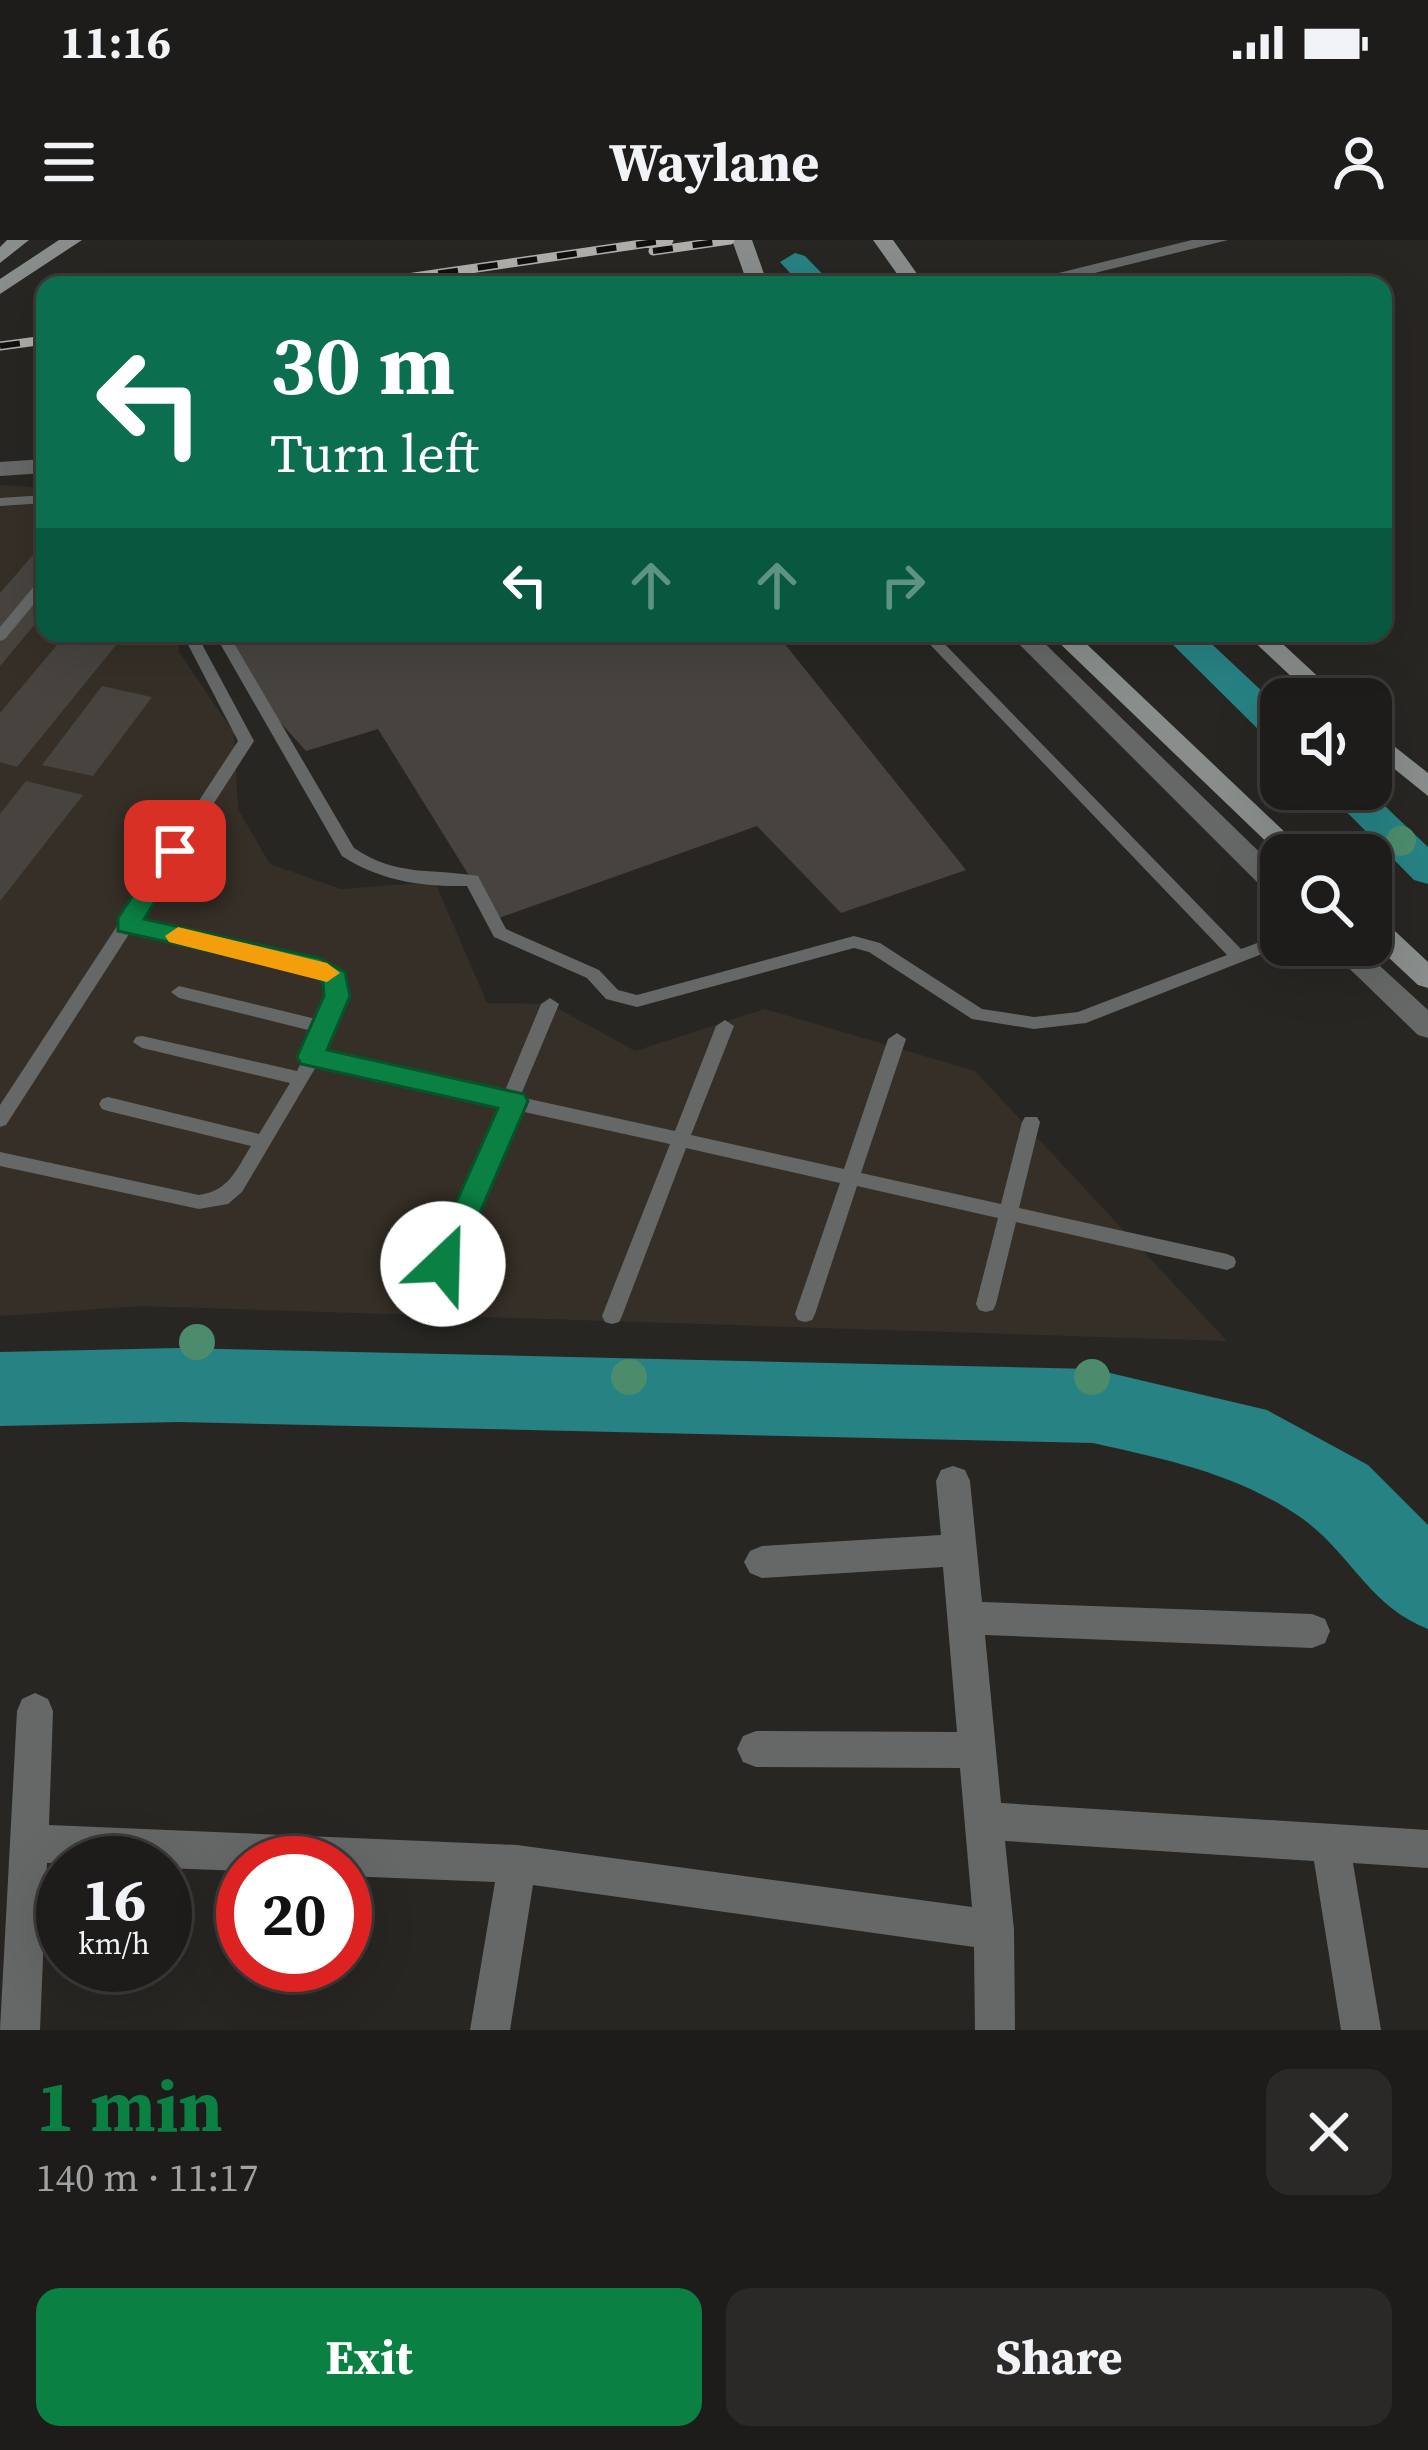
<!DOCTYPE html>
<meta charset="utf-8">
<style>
:root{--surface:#1e1c1a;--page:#2b2927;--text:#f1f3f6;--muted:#a1a1a2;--line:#3c3a39;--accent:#0b8043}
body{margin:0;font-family:"Source Serif 4",serif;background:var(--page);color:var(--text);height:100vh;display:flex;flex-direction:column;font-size:45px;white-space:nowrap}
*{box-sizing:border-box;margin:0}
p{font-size:39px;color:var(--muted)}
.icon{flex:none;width:66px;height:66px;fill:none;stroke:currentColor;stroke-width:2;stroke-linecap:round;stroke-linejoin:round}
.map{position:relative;height:1790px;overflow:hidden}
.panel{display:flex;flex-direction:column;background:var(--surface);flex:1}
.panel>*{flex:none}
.hud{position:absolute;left:36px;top:36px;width:1356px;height:366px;border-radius:24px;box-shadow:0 12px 48px #0002,0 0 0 3px var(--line);background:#0b6e4f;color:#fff;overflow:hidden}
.fabs{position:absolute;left:1260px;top:438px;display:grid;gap:24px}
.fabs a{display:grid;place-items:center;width:132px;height:132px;border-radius:24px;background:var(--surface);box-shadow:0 12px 48px #0002,0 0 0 3px var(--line);font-size:60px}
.speed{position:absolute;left:36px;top:1596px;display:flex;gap:24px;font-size:60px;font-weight:700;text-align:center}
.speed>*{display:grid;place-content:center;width:156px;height:156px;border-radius:50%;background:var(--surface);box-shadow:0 12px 48px #0002,0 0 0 3px var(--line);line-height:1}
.speed small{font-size:30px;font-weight:400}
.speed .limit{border:18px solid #d22;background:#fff;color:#111}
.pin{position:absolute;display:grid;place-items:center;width:102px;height:102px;color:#fff;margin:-51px;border-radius:24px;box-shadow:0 6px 18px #0006}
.me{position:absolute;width:132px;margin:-66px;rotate:24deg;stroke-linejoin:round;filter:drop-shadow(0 0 9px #0008)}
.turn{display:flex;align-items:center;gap:42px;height:252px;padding:0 36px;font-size:54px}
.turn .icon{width:156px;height:156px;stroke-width:2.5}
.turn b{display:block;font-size:84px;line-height:102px}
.lanes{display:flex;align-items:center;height:114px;padding:0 36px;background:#0003;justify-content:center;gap:60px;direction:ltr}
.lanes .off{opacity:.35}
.round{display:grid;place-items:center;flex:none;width:126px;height:126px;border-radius:24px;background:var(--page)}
.headline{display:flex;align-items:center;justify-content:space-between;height:204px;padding:0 36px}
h1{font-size:72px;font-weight:700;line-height:90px;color:var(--accent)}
.button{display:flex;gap:24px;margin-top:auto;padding:24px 36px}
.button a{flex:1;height:138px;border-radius:24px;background:var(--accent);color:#fff;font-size:48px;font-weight:700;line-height:138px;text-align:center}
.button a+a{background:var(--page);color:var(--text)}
.status{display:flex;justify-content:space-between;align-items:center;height:84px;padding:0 60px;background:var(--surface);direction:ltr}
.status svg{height:33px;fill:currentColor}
header{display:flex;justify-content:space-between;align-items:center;height:156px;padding:0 36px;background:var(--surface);font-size:54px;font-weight:700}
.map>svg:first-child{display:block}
.built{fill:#362f27}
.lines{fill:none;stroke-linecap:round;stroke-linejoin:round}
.canal{fill:#278283;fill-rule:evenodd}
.river{fill:#278283;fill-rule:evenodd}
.building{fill:#474440}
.service{fill:#666868;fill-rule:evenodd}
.minor{fill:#666868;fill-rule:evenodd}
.tertiary{fill:#666868;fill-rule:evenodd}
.secondary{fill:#898e8d;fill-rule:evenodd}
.rail-casing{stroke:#afaeab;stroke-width:9}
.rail{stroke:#100f0e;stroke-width:6;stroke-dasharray:20;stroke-linecap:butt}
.tree{fill:#4c8c6d}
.route{fill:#0b8043;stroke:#07532c;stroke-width:3}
.slow{fill:#f59e0b}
</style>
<div class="status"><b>11:16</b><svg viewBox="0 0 49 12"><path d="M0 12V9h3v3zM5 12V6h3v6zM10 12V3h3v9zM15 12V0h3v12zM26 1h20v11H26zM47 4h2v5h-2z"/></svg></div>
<header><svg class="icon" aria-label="menu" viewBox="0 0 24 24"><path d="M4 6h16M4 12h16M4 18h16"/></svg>Waylane<svg class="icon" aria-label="person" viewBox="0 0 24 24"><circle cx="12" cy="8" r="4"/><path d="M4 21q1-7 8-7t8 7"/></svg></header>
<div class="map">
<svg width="1428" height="1790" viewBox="0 0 1428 1790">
<rect width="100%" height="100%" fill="#282622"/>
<path class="built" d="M 0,245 L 45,248 L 45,393 L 177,393 L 179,412 L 234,493 L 238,569 L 270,624 L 341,649 L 435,642 L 487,763 L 550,764 L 635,811 L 765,769 L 975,831 L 1227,1101 L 141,1066 L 0,1076 Z"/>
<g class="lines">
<path class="canal" d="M 795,13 L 805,16 L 833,45 L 801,45 L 780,22 Z
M 1161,393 L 1200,393 L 1281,469 L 1281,502 L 1268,499 Z
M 1324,549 L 1367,549 L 1428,607 L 1428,644 L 1414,640 Z"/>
<path class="river" d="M 178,1108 L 1093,1129 L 1267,1170 L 1368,1225 L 1428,1285 L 1428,1389 C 1369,1366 1351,1314 1303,1279 C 1238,1234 1169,1220 1093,1203 L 178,1182 L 0,1186 L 0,1112 Z"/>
</g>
<path class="building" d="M 45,301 L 45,372 L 0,426 L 0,353 Z
M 67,393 L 125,394 L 17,527 L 0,522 L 0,473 Z
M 224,393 L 776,393 L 966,630 L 841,673 L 757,586 L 496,679 L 378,489 L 306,511 L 252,451 Z
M 102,446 L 152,457 L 93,536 L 42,525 Z
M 26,541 L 83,555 L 0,661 L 0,574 Z"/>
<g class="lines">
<path class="service" d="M 45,255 L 45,263 L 0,266 L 0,258 Z
M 45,338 L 45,351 L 5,399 L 0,401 L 0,387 L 40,339 Z
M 182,393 L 196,393 L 254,501 L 138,681 L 319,721 C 326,724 340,730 343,737 C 351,753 330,797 323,813 L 504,853 L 541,764 L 550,758 L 559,764 L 520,857 L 675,891 L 716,786 L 725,780 L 734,786 L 691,895 L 844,929 L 888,799 L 897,793 L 906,799 L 861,933 L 1001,964 L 1022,882 L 1025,877 L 1037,877 L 1040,882 L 1019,968 L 1227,1014 L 1234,1017 L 1236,1022 L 1234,1027 L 1227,1030 L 1016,982 L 996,1064 L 993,1070 L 986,1072 L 979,1070 L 976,1064 L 998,978 L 857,946 L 815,1074 L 812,1080 L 805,1082 L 798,1080 L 795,1074 L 840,943 L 686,908 L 622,1076 L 619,1082 L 612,1084 L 605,1082 L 602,1076 L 670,904 L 515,870 L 435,1065 L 432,1071 L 425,1073 L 418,1071 L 415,1065 L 499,866 L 317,825 L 242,952 L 228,964 L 199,969 L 0,926 L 0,912 L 199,955 C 229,951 236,930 251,906 L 108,871 L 102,869 L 99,864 L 102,859 L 108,857 L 259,894 L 290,843 L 142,808 L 133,802 L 136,797 L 142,796 L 297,831 L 316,792 L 179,758 L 171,752 L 179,746 L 320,780 L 327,741 L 314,732 L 131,691 L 6,885 L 0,887 L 0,865 L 238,501 Z
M 214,393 L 228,393 L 354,608 C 397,637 430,628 478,636 L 506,689 L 599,730 L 618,750 L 637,755 L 854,696 L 880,703 L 982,769 L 1034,777 L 1078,772 L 1227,715 L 919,393 L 934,393 L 1241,709 L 1281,694 L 1281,705 L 1285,705 L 1086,783 L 1034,789 L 972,779 L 869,712 L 854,708 L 637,767 L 606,759 L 587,738 L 494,697 L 467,646 C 423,647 380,641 342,616 Z"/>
<path class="minor" d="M 953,1226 L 965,1230 L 970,1241 L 982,1362 L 1312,1374 L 1325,1379 L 1330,1391 L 1325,1403 L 1312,1408 L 985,1395 L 1001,1563 L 1428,1590 L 1428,1628 L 1353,1623 L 1381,1790 L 1341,1790 L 1314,1621 L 1005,1601 L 1014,1690 L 1015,1790 L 975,1790 L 974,1707 L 533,1645 L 510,1790 L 470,1790 L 495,1642 L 345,1636 L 345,1623 L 243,1623 L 243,1631 L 165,1628 L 165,1623 L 47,1623 L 40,1790 L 0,1790 L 17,1471 L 22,1459 L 35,1453 L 48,1459 L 53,1471 L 49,1585 L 517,1605 L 972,1667 L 960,1528 L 756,1527 L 743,1522 L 737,1509 L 743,1496 L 756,1491 L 957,1492 L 943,1327 L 762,1338 L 750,1333 L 744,1322 L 750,1311 L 762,1306 L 941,1295 L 936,1241 L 941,1230 Z"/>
<path class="tertiary" d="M 1192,0 L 1228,0 L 1046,45 L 1010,45 Z
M 45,219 L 45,233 L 0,236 L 0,222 Z
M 1008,393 L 1034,393 L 1281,633 L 1281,659 L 1271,656 Z
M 1325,705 L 1357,705 L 1428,770 L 1428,798 L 1418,795 Z"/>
<path class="secondary" d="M 7,0 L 29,0 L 0,23 L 0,7 Z
M 59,0 L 82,0 L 0,54 L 0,39 Z
M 732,0 L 752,0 L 768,45 L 748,45 Z
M 873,0 L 893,0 L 925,45 L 905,45 Z
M 1049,393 L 1075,393 L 1309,615 L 1281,616 Z
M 1245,393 L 1271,393 L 1342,459 L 1315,459 Z
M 1371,488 L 1428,533 L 1428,556 L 1371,510 Z
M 1371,675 L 1381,678 L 1428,722 L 1428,748 L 1418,745 L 1371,701 Z"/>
<g class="rail-casing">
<path id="rail" d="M 653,11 L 730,0
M 359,45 L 669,0
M 0,106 L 45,100"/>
</g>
<use href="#rail" class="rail"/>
</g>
<g class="tree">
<circle cx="1401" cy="601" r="15"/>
<circle cx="197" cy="1102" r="18"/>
<circle cx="629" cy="1137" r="18"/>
<circle cx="1092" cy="1137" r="18"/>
</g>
<path class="route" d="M 175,603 L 187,611 L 144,679 L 319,718 L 345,732 L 350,756 L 327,810 L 524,854 L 528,861 L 454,1033 L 443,1036 L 429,1024 L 498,868 L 301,824 L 297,817 L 324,756 L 323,743 L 311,734 L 118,691 L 118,678 L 166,605 Z"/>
<path class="slow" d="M 178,687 L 327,723 L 340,733 L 327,742 L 169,702 L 165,696 Z"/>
</svg>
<div class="fabs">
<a><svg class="icon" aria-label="sound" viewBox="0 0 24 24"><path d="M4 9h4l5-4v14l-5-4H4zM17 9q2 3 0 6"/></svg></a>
<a><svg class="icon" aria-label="search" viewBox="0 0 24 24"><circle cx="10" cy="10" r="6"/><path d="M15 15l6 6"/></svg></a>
</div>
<div class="speed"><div>16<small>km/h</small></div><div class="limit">20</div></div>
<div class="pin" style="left:175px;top:611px;background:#d93025"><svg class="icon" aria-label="arrive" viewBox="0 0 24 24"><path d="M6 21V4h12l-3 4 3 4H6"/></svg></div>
<svg class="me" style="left:443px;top:1024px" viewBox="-20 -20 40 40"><circle r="19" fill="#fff"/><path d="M0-13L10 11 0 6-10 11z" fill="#0b8043"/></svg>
<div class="hud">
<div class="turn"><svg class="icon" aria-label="left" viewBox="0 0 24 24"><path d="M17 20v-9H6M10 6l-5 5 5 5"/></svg><div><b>30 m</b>Turn left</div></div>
<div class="lanes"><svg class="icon" aria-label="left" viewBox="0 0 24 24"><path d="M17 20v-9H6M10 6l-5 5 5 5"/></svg><svg class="icon off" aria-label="ahead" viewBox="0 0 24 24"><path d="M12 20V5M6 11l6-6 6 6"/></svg><svg class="icon off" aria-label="ahead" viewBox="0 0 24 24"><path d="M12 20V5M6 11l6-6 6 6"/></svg><svg class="icon off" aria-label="right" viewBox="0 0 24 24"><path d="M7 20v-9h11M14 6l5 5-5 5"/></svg></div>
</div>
</div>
<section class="panel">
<div class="headline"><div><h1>1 min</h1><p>140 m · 11:17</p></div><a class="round"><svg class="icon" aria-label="close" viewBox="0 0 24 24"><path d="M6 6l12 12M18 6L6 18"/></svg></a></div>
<div class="button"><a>Exit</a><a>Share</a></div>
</section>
